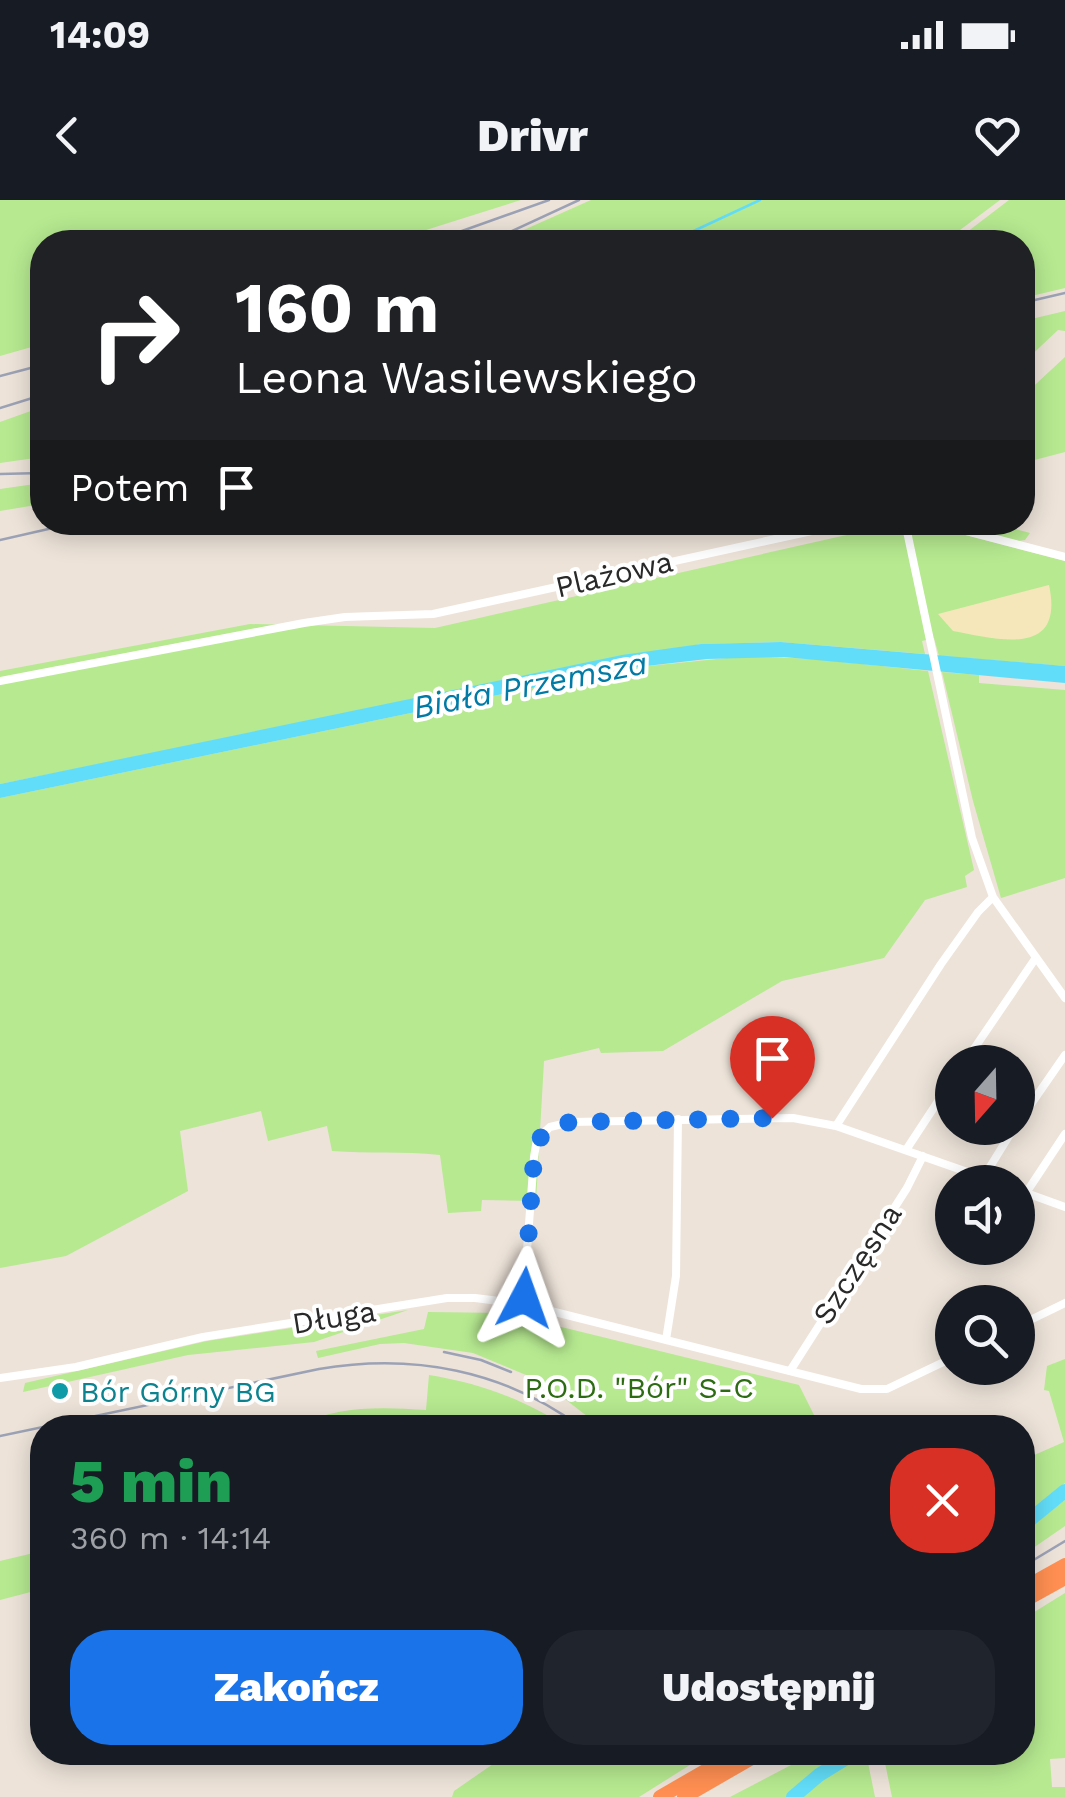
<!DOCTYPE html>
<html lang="pl">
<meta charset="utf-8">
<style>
:root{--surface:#171b24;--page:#20242c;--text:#f1f3f6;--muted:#9ea1a6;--accent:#1a73e8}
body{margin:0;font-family:"Work Sans",sans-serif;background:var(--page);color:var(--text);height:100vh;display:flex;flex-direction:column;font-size:38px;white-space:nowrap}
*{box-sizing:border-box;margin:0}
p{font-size:32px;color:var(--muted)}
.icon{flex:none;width:55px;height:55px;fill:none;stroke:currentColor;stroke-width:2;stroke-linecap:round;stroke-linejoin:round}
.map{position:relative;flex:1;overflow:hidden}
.details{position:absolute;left:30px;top:1215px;width:1005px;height:350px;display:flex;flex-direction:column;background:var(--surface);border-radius:40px;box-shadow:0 5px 25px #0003}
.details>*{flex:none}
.banner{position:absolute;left:30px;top:30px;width:1005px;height:305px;border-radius:40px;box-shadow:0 5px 25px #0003;background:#202124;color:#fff;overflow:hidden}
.needle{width:65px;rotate:200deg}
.tools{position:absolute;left:935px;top:845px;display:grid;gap:20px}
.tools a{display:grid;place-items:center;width:100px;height:100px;border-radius:50%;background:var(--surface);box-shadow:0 5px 25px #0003;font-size:50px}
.pin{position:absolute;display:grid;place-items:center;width:85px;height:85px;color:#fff;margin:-102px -42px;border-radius:50% 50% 50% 0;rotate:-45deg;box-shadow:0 0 10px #0007}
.pin .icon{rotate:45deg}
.me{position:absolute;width:110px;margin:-55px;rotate:4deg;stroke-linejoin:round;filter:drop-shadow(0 0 8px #0008)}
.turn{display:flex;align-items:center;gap:35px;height:210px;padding:0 40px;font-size:45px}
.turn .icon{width:130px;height:130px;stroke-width:2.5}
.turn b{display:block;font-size:70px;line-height:85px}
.then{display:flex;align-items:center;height:95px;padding:0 40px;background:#0003;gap:20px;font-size:38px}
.round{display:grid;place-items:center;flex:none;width:105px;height:105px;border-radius:40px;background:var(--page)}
.headline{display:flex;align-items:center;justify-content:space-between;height:170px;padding:0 40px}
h1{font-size:60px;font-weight:800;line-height:75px;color:#1e9e55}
.action{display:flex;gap:20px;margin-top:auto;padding:20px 40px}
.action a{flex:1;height:115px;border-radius:40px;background:var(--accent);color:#fff;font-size:40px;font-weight:800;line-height:115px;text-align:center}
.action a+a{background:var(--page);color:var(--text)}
.status{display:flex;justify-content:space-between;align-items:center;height:70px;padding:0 50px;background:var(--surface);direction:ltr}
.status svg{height:28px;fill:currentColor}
header{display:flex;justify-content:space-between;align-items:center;height:130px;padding:0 40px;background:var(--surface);font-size:45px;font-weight:800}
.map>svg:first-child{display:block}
.green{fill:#b6e990}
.sand{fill:#f5e7b9}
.water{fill:#62ddf9}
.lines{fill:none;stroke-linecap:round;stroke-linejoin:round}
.stream{stroke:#62ddf9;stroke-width:2.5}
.river{stroke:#62ddf9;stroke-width:14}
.minor{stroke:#fff;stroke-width:8}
.motorway{stroke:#ff8f52;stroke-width:14}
.rail{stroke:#9ca2b5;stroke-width:2.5}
.route{stroke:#1a73e8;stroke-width:18;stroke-dasharray:0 32.4}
.culture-dot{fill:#0f9aa8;stroke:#fff;stroke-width:4}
.labels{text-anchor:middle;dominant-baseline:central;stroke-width:8;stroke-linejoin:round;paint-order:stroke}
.street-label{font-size:30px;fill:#292929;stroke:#fff}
.park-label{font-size:30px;fill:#2d6c13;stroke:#fff}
.culture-label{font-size:30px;fill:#0d838f;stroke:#fff;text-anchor:start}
.water-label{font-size:32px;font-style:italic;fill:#017aa5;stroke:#fff}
</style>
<div class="status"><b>14:09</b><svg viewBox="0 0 49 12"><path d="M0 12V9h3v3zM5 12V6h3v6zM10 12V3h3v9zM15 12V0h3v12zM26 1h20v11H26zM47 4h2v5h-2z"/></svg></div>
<header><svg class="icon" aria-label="back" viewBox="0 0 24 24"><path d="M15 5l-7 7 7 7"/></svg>Drivr<svg class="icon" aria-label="heart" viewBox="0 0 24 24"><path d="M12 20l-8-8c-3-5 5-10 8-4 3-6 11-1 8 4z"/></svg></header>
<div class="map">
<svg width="1065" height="1597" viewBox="0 0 1065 1597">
<rect width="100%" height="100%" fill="#ede3d9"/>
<path class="green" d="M 0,0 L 521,0 L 388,42 L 42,42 L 42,144 L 0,156 Z
M 591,0 L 1000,0 L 944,42 L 497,42 Z
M 1009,0 L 1065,0 L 1065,88 L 1023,98 L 1022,42 L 954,42 Z
M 1065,111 L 1065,131 L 1058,130 L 1023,163 L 1023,121 Z
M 1065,157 L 1065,252 L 1023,263 L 1023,196 Z
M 42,207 L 42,257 L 0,263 L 0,222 Z
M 42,283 L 42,304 L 0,311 L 0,289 Z
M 951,323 L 992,323 L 1030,333 L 1025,340 L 1018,341 Z
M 927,325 L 1065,361 L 1065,466 L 939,456 L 934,438 L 922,441 L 925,454 L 781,442 L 701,444 L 0,584 L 0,471 L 250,424 L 435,428 L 851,334 L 931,333 Z
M 746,456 L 816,459 L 928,471 L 974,670 L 965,676 L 967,687 L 925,700 L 884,758 L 782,781 L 663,851 L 601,853 L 599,848 L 544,861 L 536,1001 L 482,1000 L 481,1011 L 448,1013 L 440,955 C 403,951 368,954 332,951 L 327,926 L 268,941 L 261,911 L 180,931 L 188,991 L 66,1056 L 0,1068 L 0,598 L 629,468 Z
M 942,472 L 979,475 L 979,483 L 1065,490 L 1065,678 L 1001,698 L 973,601 Z
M 408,1110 L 314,1142 L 188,1155 L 23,1192 L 25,1183 L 207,1141 Z
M 428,1112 L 504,1113 L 799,1185 L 820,1227 L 601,1227 L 543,1182 L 473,1153 L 404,1143 L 380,1144 L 318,1158 L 316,1151 L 424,1129 Z
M 1065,1159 L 1065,1283 L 1023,1317 L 1023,1260 L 1064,1242 L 1049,1191 L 1044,1190 L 1047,1166 Z
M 429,1175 C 478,1183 525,1199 566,1227 L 296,1227 C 336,1205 382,1207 426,1210 Z
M 1065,1300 L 1065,1326 L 1023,1355 L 1023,1333 Z
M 42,1351 L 42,1389 L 0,1400 L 0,1361 Z
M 1065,1393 L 1065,1558 L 1050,1559 L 1052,1587 L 1065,1587 L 1065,1597 L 892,1597 L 883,1553 L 1022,1552 L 1023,1419 Z
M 509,1553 L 509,1552 L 709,1553 L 639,1597 L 452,1597 L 454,1591 Z
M 814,1553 L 866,1553 L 875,1597 L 730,1597 Z"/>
<path class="sand" d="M 1049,385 C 1065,459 997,439 953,431 L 938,414 Z"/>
<path class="water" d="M 781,442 L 1065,466 L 1065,483 L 784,457 L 707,459 L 629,468 L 0,598 L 0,584 L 622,455 L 701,444 Z"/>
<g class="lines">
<path class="stream" d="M 670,42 L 760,0"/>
<path class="river" d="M 1022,1326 L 1065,1291
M 793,1597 L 819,1575 L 856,1552"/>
<path class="minor" d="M 905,322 L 972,638 L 993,697 L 1065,798
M 931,322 L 1065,357
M 0,481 L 304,423 L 345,417 L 433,414 L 853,322
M 965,862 L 1035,759
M 1018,923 L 1065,855
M 836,926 L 941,764 L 978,712 L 993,697
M 906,950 L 952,880
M 983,978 L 1014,928
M 1018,990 L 1065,1007
M 1026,993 L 1065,934
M 523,1104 L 534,957 L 537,939 L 550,927 L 571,922 L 793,918 L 836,926 L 996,982
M 1018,1126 L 1065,1103
M 666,1140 L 676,1076 L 678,919
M 790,1171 L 907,988 L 923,956
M 0,1178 L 76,1167 L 203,1137 L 447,1098 L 475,1098 L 523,1104 L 861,1189 L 887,1189 L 952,1158"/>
<path class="motorway" d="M 1022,1389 L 1065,1365
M 1022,1402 L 1065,1378
M 660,1597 L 738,1552
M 684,1597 L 762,1552"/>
<path class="rail" d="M 431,42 L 549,0
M 488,42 L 579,0
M 1022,103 L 1065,93
M 0,176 L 42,165
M 0,208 L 42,195
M 0,274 L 42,273
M 0,340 L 79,322
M 444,1152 L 481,1160 L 511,1172
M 0,1236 L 319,1169 C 413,1153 504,1170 582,1228
M 1022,1367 L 1065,1341"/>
</g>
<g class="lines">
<path class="route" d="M 524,1098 L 534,958 C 538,933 547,927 571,922 L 772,918"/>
</g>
<circle class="culture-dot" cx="60" cy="1191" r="10"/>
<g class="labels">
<g class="street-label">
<text transform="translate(614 374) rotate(-13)">Plażowa</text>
<text transform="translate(857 1064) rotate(-57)">Szczęsna</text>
<text transform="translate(334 1117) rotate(-9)">Długa</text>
</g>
<g class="park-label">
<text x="639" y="1187">P.O.D. "Bór" S-C</text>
</g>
<g class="culture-label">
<text x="80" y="1191">Bór Górny BG</text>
</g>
<g class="water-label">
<text transform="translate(530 485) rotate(-11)">Biała Przemsza</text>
</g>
</g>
</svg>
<div class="tools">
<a><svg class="needle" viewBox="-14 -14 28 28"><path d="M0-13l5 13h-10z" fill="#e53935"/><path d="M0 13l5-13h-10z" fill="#9ea1a6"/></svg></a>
<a><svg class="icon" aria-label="sound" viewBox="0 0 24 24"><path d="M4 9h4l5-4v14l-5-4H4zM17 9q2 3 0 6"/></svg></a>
<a><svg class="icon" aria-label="search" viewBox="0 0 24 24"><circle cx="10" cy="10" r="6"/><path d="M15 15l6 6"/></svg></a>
</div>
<div class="pin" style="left:772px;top:918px;background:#d93025"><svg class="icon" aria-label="arrive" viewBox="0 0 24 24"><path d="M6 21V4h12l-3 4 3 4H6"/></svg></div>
<svg class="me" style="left:524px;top:1098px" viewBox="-20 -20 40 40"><path d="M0-17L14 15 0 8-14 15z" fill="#1a73e8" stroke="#fff" stroke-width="4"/></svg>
<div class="banner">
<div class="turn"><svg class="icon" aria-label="right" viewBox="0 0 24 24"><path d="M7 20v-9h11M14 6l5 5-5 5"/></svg><div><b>160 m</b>Leona Wasilewskiego</div></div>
<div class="then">Potem<svg class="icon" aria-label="arrive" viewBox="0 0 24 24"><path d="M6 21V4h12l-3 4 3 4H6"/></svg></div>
</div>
<section class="details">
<div class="headline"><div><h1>5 min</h1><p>360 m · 14:14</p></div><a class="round" style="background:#d93025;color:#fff"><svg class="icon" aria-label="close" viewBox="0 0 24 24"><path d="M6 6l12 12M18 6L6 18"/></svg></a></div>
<div class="action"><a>Zakończ</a><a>Udostępnij</a></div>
</section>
</div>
